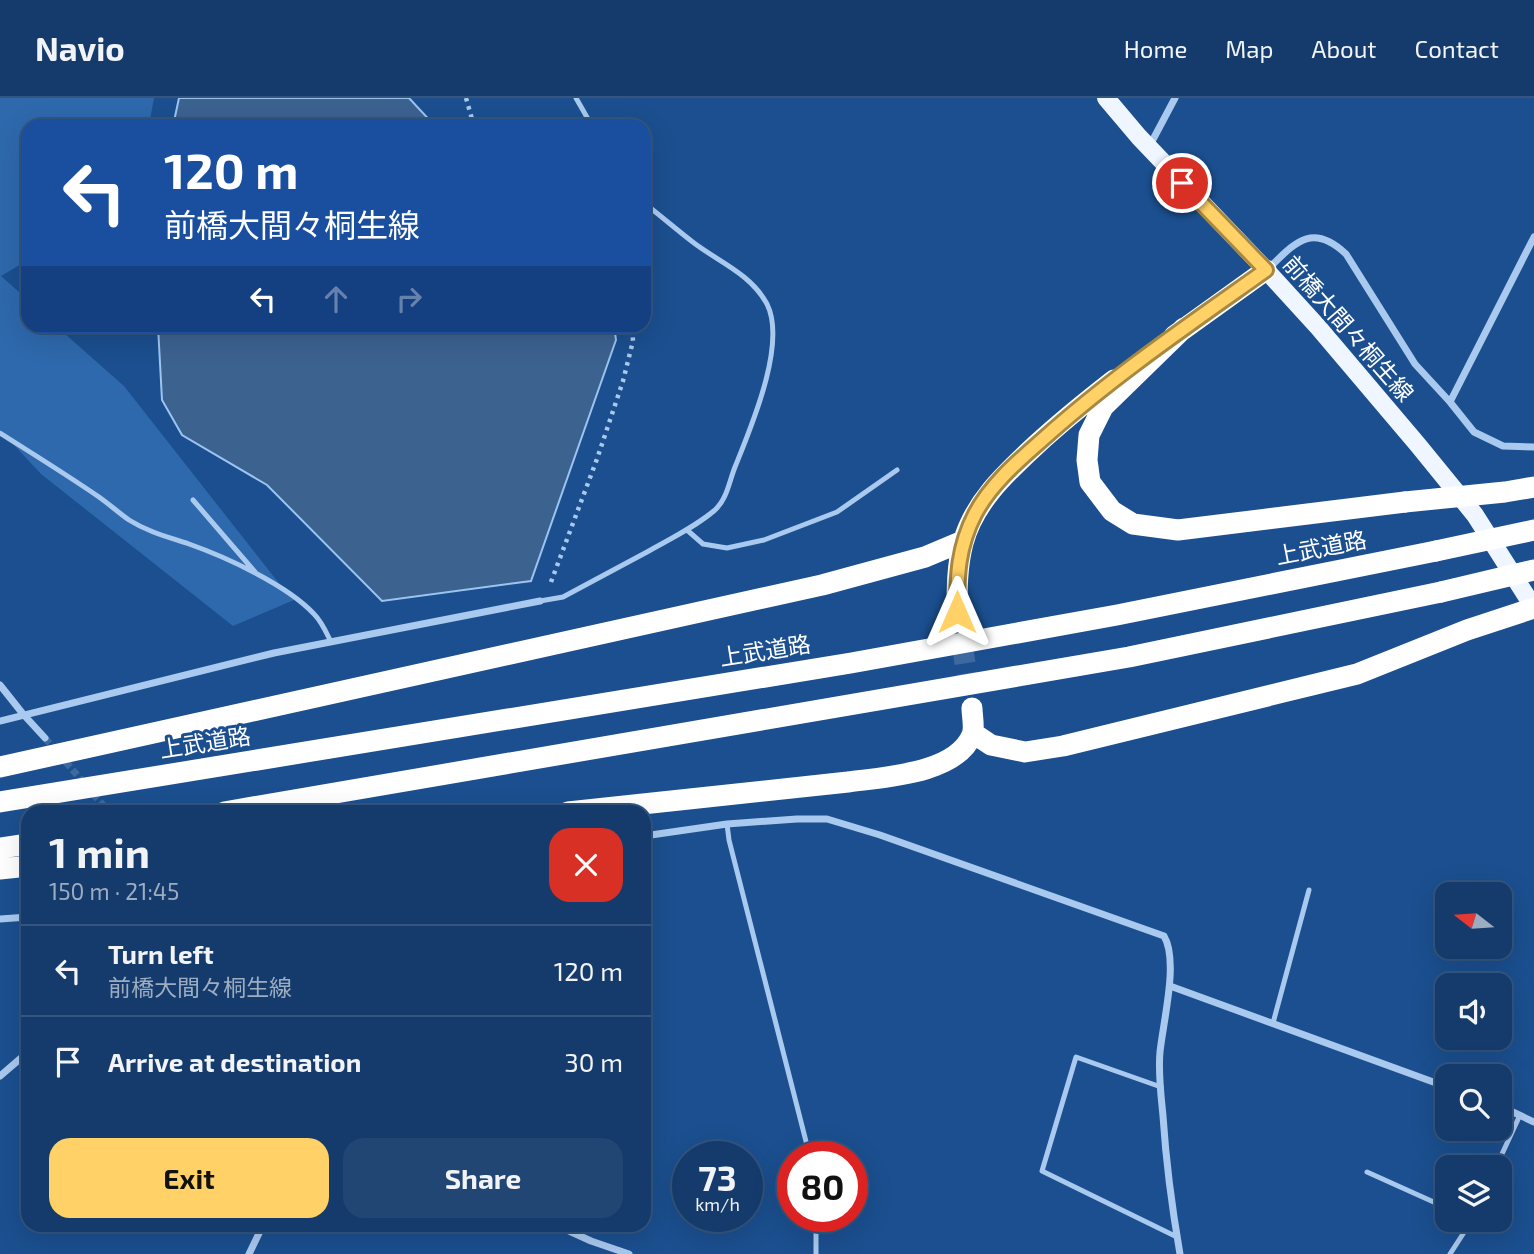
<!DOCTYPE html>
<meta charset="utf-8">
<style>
:root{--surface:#143b6b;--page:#214673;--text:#f1f3f6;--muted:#9dadc1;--line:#33557e;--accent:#ffd166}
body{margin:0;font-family:"Exo 2","Noto Sans JP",sans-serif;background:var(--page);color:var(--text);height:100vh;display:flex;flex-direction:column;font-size:26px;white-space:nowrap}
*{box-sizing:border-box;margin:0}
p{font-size:23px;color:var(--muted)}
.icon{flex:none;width:38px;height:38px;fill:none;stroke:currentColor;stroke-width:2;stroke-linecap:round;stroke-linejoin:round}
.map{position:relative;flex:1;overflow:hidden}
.panel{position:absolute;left:21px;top:707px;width:630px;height:427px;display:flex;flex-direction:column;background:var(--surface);border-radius:21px;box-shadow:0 7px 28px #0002,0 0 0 2px var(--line)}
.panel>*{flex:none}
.hud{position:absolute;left:21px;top:21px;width:630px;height:214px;border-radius:21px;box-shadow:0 7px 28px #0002,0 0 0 2px var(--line);background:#1a4fa0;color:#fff;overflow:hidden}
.needle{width:46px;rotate:287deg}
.buttons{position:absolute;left:1435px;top:784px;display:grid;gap:14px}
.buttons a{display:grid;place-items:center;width:77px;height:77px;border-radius:14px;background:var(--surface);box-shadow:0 7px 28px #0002,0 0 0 2px var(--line);font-size:35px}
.speed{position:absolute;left:672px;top:1043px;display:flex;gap:14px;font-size:35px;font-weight:700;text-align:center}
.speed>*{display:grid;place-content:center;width:91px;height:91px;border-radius:50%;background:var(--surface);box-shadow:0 7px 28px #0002,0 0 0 2px var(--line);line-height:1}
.speed small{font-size:18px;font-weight:400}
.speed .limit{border:10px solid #d22;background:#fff;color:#111}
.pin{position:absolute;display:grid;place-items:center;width:60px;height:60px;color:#fff;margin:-30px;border:4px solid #fff;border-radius:50%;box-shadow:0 2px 7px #0007}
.me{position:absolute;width:77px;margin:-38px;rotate:0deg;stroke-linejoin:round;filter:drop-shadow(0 0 5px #0008)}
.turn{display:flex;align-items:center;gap:24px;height:147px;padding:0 28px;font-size:32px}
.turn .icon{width:91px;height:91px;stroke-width:2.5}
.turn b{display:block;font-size:49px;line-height:60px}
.lanes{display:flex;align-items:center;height:66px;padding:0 28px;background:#0003;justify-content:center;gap:35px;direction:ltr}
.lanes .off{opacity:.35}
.round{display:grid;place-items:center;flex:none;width:74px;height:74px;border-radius:21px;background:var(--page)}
.overview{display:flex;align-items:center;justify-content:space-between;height:119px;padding:0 28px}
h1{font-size:42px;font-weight:700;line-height:52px}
.cta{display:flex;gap:14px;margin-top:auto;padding:14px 28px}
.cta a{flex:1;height:80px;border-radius:21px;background:var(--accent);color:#111;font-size:28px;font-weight:700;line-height:80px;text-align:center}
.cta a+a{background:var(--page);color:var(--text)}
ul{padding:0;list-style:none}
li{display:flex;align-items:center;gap:21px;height:91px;padding:0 28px;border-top:2px solid var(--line)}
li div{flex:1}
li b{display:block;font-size:26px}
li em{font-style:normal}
header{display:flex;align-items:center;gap:42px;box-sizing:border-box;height:98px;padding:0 35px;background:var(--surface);border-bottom:2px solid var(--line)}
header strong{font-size:33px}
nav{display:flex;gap:38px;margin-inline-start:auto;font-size:24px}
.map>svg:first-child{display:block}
.green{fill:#2e69ad}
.water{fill:#3c6290;stroke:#9cc4f0;stroke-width:2}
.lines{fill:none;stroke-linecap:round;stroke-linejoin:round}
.street-tunnel{stroke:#3d69a0;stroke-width:7;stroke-dasharray:7 3.5;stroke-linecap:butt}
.highway-tunnel{stroke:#3d69a0;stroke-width:21;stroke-dasharray:21 10;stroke-linecap:butt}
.path{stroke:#a9c9ee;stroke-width:4.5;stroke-dasharray:3.5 5;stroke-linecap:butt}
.lane{stroke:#a9c9ee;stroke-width:5}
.street{stroke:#a9c9ee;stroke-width:7}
.primary{stroke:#f0f6ff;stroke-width:18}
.highway{stroke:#fff;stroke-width:21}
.highway-bridge{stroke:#fff;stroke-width:21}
.route-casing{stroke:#a68842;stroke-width:18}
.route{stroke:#ffd166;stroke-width:12}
.labels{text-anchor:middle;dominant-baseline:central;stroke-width:6;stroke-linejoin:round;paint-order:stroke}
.street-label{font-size:23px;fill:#fff;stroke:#1b4f8f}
</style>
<header>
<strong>Navio</strong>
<nav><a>Home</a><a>Map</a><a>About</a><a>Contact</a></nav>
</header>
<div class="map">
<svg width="1534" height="1156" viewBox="0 0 1534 1156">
<rect width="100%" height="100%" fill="#1b4f8f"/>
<path class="green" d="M 0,0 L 154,0 L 149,28 L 28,28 L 28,162 L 1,178 L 28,202 L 28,228 L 56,228 L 124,288 L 285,493 L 294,502 L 233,528 L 41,376 L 0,332 Z"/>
<path class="water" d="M 179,0 L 409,0 L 435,28 L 173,28 Z
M 158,228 L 614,228 L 616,242 L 531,483 L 382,503 L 267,387 L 182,337 L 162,302 Z"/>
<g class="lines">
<path class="street-tunnel" d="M 45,640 L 109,714"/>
<path class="highway-tunnel" d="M 957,514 L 972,610"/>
<path class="path" d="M 466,0 L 474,28
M 551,484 L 597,361 L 623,283 L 633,243 L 632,228"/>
<path class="lane" d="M 576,0 L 592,28
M 0,335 C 33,356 67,377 99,399 C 109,406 119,415 129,422 C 148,434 168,439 189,446 C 226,459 287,487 314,516 C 322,524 326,534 331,544
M 193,402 L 255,474
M 687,432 L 703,446 L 727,450 L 764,442 L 837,414 L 897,372
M 540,503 L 563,499 C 591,484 619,469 647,454 C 670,441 695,429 715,412 C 727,401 729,384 735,369 C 751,329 787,246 767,206 C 751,176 719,164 694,145 C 677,132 661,118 644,105
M 727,726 L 729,742 L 810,1059
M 1273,925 L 1309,792
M 1161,989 L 1076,959 L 1042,1073 L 1177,1139
M 1496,1069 L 1520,1017
M 1367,1074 L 1447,1110
M 816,1156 L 816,1118
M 1450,1156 L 1472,1122"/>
<path class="street" d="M 1149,49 L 1175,0
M 1267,172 C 1294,146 1311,123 1346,156 L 1415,266 L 1450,304 L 1474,334 L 1503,348 L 1534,349
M 1450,304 L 1534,139
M 0,587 L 23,616 L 45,640
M 0,623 L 274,555 L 540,503
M 644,738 L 727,726 L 797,721 L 827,721 L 880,737 L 1164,838 C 1179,863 1163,924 1160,954 C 1158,975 1161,997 1163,1018 C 1166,1064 1172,1110 1180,1156
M 0,821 L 28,819
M 1170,888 L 1447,989
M 0,978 L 28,954
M 1500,1008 L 1534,1024
M 556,1127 L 591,1143 L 629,1156
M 249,1156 L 263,1127"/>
<path class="primary" d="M 1106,0 L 1139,39 L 1266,172 L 1318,229 L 1418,347 L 1475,417 L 1534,510"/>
<path class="highway" d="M 1184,230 L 1103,309 L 1089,337 L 1087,362 L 1090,384 L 1112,413 L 1133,426 L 1178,432 L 1405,404
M 1174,238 L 1266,172
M 957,514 C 957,491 957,468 963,445 C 974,404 1006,375 1036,347 C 1061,324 1087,303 1114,282
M 973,635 L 991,647 L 1025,654 L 1063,648 L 1357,576 L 1467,532 L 1534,510
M 0,669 L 822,487 L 925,459 L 963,443
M 0,704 L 851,565 L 1117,517 L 1436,453
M 224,714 L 1129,559 L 1441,494
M 568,714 L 848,684 C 884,679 956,676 972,637 C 975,630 972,618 972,610
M 0,750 L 28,746
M 0,771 L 28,768"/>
<path class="highway-bridge" d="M 1405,404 L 1505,394 L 1534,389
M 1436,453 L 1534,432
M 1441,494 L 1534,472"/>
</g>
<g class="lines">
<g class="route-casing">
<path id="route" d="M 957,514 C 957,478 958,449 975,416 C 991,386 1017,364 1042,342 C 1112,279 1190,226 1266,172 L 1182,85"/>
</g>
<use href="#route" class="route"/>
</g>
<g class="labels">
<g class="street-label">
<text transform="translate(1349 230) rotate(49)">前橋大間々桐生線</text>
<text transform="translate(1321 449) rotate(-11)">上武道路</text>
<text transform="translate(765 552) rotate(-9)">上武道路</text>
<text transform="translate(205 644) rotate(-9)">上武道路</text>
</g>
</g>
</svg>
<div class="buttons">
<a><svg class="needle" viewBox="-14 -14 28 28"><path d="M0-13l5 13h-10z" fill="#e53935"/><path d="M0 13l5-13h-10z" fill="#9dadc1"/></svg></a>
<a><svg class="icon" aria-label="sound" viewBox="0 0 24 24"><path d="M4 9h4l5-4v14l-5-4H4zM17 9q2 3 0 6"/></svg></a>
<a><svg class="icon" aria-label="search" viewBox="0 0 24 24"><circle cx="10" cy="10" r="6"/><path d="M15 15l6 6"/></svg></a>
<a><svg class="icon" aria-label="layers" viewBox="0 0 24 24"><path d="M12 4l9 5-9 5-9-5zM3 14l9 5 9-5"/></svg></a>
</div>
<div class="speed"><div>73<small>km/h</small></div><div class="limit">80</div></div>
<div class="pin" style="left:1182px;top:85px;background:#d93025"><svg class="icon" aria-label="arrive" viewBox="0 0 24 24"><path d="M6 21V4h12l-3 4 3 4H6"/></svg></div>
<svg class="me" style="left:957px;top:514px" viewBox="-20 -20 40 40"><path d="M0-17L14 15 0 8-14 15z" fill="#ffd166" stroke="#fff" stroke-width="4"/></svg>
<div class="hud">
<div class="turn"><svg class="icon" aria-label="left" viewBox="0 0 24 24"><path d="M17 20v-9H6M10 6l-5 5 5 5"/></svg><div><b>120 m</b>前橋大間々桐生線</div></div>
<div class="lanes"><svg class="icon" aria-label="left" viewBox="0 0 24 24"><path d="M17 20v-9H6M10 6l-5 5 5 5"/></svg><svg class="icon off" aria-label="ahead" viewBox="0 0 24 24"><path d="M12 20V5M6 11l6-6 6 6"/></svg><svg class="icon off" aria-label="right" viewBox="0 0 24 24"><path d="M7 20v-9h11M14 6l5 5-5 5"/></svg></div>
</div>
<section class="panel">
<div class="overview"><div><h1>1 min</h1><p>150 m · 21:45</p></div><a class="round" style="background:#d93025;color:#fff"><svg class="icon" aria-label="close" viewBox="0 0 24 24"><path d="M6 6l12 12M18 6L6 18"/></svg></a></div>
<ul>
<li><svg class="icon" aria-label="left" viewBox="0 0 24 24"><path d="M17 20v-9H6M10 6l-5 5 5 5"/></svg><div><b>Turn left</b><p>前橋大間々桐生線</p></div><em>120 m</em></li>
<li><svg class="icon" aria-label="arrive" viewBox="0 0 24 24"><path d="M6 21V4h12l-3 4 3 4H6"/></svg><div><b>Arrive at destination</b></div><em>30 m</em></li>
</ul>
<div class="cta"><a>Exit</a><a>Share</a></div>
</section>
</div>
